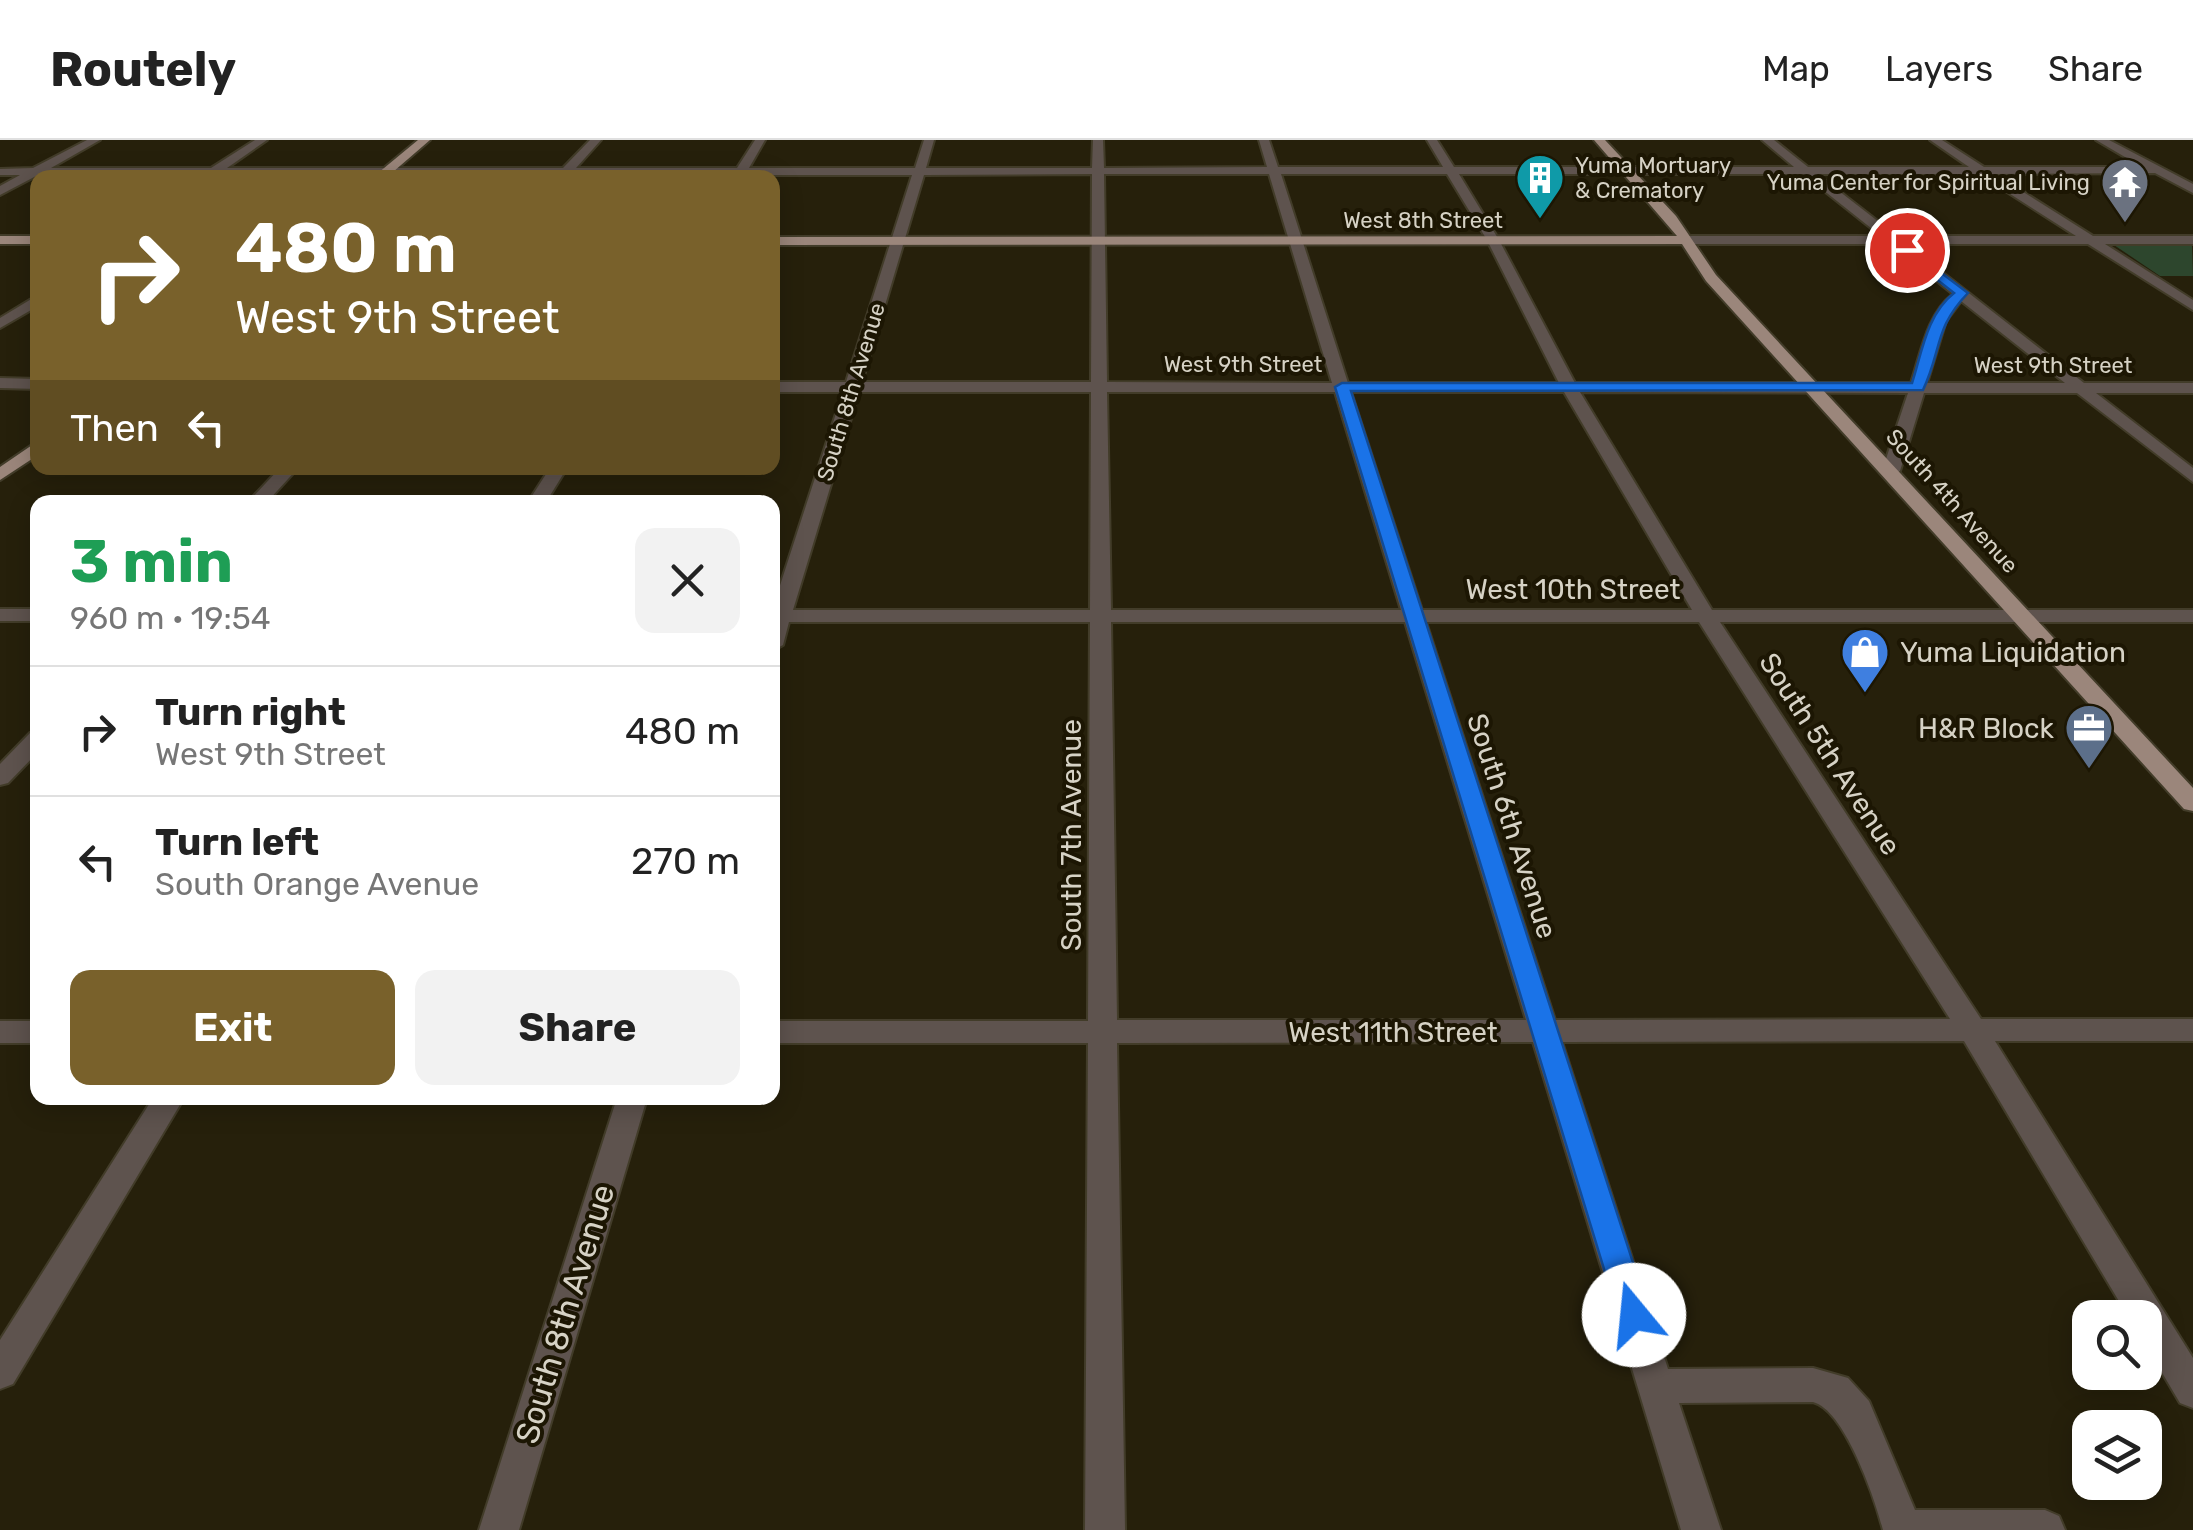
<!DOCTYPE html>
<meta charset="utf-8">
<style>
:root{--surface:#fff;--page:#f2f2f2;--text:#222;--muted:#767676;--line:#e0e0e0;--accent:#79612b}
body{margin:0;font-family:Rubik,sans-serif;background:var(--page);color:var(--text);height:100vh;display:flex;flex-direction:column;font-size:38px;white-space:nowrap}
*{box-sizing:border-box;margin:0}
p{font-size:32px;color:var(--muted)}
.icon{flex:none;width:55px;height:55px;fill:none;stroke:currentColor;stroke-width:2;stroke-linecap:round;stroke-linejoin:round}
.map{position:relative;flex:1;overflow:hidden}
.drawer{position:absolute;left:30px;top:355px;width:750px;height:610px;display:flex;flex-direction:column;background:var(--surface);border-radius:20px;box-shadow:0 5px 25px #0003}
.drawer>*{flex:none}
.hud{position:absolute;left:30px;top:30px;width:750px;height:305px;border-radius:20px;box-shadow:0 5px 25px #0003;background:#79612b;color:#fff;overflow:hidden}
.fabs{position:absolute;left:2072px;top:1160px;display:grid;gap:20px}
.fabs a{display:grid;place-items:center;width:90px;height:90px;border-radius:20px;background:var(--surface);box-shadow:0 5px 25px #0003;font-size:50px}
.pin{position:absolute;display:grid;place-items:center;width:85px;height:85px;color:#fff;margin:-42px;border:5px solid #fff;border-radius:50%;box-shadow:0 2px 10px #0007}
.me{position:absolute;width:110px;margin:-55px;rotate:343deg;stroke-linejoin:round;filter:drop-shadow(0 0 8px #0008)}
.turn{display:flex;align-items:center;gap:35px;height:210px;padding:0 40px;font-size:45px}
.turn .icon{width:130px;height:130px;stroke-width:2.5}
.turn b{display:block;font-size:70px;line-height:85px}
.then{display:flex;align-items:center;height:95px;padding:0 40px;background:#0003;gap:20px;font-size:38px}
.round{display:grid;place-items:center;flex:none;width:105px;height:105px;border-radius:20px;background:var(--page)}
.headline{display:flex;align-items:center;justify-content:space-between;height:170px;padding:0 40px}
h1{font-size:60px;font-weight:700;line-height:75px;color:#1e9e55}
.button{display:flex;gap:20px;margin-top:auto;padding:20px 40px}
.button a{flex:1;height:115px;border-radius:20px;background:var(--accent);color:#fff;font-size:40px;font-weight:700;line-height:115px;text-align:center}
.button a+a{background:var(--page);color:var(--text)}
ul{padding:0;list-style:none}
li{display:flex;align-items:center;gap:30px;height:130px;padding:0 40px;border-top:2px solid var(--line)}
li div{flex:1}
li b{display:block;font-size:38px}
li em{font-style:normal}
header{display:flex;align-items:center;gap:60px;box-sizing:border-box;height:140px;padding:0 50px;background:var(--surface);border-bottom:2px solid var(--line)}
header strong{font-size:48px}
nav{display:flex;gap:55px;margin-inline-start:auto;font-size:35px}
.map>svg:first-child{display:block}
.green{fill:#2d462d}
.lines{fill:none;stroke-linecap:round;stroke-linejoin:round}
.minor-casing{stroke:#423c29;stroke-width:4}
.major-casing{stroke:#423c29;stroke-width:4}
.minor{fill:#5e534e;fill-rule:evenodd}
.major{fill:#9b867b;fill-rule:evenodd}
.route{fill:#1a73e8;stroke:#114b97;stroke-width:2.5}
.labels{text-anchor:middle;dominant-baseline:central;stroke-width:8;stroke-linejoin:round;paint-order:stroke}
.far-poi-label{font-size:22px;fill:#d6d2c5;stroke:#1c1603;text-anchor:start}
.far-street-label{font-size:22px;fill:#d6d2c5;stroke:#1c1603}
.street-label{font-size:28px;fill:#d6d2c5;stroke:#1c1603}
.poi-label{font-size:28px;fill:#d6d2c5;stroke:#1c1603;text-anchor:start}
.near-street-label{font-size:32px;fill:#d6d2c5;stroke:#1c1603}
</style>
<header>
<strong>Routely</strong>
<nav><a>Map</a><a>Layers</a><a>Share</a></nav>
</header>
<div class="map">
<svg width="2193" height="1390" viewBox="0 0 2193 1390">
<rect width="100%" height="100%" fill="#26200b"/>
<path class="green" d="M 2114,105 L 2192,105 L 2193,136 L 2160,136 Z"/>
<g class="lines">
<g class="minor-casing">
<path id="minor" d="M 87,0 L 100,0 L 51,28 L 211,28 L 255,0 L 267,0 L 227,28 L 563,28 L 590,0 L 601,0 L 576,28 L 737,28 L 755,0 L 765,0 L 749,28 L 915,28 L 924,0 L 934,0 L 926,28 L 1092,28 L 1093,0 L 1103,0 L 1104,28 L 1267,27 L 1259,0 L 1269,0 L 1278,27 L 1443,27 L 1427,0 L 1437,0 L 1454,27 L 1794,27 L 1762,0 L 1774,0 L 1808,27 L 1969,27 L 1930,0 L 1942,0 L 1984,27 L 2142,27 L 2096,0 L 2109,0 L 2193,44 L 2193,53 L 2155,33 L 1995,34 L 2093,96 L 2193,96 L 2193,104 L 2105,104 L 2193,160 L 2193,170 L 2088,104 L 1906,104 L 2084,243 L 2193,243 L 2193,253 L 2096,253 L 2193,328 L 2193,342 L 2077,253 L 1924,253 L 1900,331 L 1891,336 L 1882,331 L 1908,253 L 1580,252 L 1712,470 L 2193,470 L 2193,482 L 1720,482 L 1981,879 L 2193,879 L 2193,901 L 1995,901 L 2193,1218 L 2193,1268 L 2180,1263 L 2145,1204 L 2145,1178 L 2129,1178 L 1964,901 L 1562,902 L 1668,1229 L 1813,1228 L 1848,1238 L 1869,1261 L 1915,1370 L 2045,1370 L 2059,1376 L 2065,1390 L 1883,1390 C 1875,1359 1845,1270 1813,1262 L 1679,1263 L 1721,1390 L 1681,1390 L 1533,902 L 1117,903 L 1125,1390 L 1085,1390 L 1088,903 L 772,903 L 772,881 L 1088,881 L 1090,482 L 789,482 L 783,505 L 772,511 L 772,470 L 843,252 L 772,252 L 772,242 L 846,242 L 912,35 L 38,35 L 0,55 L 0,46 L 20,35 L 0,35 L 0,29 L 33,28 ZM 1092,34 L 1091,242 L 862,242 L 924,35 ZM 1104,34 L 1269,34 L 1332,243 L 1107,242 ZM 1281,34 L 1447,34 L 1487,100 L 1559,243 L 1348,243 ZM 1459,34 L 1803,34 L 1881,96 L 1686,96 L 1680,100 L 1686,104 L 1890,104 L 1953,154 C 1927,174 1921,213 1911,243 L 1575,243 L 1499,100 ZM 1817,34 L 1979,34 L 2076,96 L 1897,96 ZM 1961,161 L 2065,243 L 1927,243 L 1946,181 ZM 859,252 L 1091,252 L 1090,470 L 793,470 ZM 1107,252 L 1335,252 L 1401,470 L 1111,470 ZM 1351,252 L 1564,252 L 1692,470 L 1422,470 ZM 1111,482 L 1405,482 L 1526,880 L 1117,880 ZM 1426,482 L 1699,482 L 1950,879 L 1555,880 Z
M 38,155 L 38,166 L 0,188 L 0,178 Z
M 0,238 L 38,239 L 38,249 L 0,248 Z
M 280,328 L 298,328 L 267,362 L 248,362 Z
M 550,328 L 567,328 L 546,362 L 528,362 Z
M 0,469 L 38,469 L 38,481 L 0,481 Z
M 38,591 L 38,612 L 8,643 L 0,645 L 0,624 L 30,593 Z
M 0,881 L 38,881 L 38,903 L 0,903 Z
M 153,958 L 184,958 L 13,1244 L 0,1249 L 0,1200 Z
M 617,958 L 647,958 L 519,1390 L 479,1390 Z"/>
</g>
<g class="major-casing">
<path id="major" d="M 418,0 L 430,0 L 386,38 L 372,38 Z
M 1594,0 L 1605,0 L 1676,76 L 1716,135 L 2193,648 L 2193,671 L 2184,669 L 1706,141 L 1682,104 L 772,105 L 772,97 L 1677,96 Z
M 0,96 L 38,96 L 38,104 L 0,104 Z
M 38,301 L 38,315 L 0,340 L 0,327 Z"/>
</g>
<use href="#minor" class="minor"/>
<use href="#major" class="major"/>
</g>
<path class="route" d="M 1907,107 L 1968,153 C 1934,188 1942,210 1923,250 L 1351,251 L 1650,1175 L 1645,1185 L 1634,1189 L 1623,1185 L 1618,1175 L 1335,247 L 1342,243 L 1912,243 C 1922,212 1927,174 1954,153 L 1903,113 Z"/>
<defs>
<g id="building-pin" transform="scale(2.5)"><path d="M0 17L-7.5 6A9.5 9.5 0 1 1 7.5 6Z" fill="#0f9aa8" stroke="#1c1603"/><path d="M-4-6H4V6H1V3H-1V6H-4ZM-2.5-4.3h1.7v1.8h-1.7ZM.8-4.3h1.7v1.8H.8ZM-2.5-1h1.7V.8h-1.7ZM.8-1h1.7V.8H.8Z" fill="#fff"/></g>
<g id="temple-pin" transform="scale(2.5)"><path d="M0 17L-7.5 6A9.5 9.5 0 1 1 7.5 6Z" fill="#6b7280" stroke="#1c1603"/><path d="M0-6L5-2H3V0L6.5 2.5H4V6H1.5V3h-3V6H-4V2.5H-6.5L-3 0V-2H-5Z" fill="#fff"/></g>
<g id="shop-pin" transform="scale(2.5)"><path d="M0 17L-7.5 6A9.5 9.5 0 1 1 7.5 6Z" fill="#3f7fe0" stroke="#1c1603"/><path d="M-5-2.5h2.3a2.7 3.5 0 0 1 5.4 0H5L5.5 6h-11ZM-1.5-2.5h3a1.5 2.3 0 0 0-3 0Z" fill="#fff"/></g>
<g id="office-pin" transform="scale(2.5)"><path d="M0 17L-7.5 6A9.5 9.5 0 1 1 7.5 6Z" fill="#5c6f8a" stroke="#1c1603"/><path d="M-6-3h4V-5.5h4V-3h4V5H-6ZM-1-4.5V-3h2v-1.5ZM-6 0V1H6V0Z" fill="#fff"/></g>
</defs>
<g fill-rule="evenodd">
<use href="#building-pin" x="1540" y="38"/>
<use href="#temple-pin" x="2125" y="42"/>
<use href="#shop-pin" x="1865" y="512"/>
<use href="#office-pin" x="2089" y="588"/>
</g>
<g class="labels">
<g class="far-poi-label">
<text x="1575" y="25">Yuma Mortuary<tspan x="1575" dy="25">&amp; Crematory</tspan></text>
<text x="2090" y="42" text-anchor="end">Yuma Center for Spiritual Living</text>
</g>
<g class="far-street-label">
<text x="1423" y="80">West 8th Street</text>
<text x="1243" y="224">West 9th Street</text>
<text x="2053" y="225">West 9th Street</text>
<text transform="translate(851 252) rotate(-73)">South 8th Avenue</text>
<text transform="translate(1952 361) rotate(48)">South 4th Avenue</text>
</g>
<g class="street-label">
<text x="1573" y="449">West 10th Street</text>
<text transform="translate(1830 614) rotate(57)">South 5th Avenue</text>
<text transform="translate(1512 686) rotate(72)">South 6th Avenue</text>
<text transform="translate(1071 695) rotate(-90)">South 7th Avenue</text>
<text x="1393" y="892">West 11th Street</text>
</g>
<g class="poi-label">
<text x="1900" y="512">Yuma Liquidation</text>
<text x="2054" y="588" text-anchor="end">H&amp;R Block</text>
</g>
<g class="near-street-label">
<text transform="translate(565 1174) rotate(-73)">South 8th Avenue</text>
</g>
</g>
</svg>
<div class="fabs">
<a><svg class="icon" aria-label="search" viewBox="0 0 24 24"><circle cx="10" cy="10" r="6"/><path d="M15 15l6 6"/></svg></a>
<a><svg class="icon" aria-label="layers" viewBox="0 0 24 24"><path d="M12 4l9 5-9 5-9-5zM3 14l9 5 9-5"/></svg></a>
</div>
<div class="pin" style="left:1907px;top:110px;background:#d93025"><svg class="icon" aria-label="arrive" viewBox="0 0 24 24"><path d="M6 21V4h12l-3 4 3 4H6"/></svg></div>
<svg class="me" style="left:1634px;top:1175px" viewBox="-20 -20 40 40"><circle r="19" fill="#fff"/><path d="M0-13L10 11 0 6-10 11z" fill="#1a73e8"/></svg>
<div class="hud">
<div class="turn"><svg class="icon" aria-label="right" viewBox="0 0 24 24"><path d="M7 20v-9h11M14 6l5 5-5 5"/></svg><div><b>480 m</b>West 9th Street</div></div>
<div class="then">Then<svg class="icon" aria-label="left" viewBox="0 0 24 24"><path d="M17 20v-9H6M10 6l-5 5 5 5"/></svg></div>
</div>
<section class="drawer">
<div class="headline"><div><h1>3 min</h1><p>960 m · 19:54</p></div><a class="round"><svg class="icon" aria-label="close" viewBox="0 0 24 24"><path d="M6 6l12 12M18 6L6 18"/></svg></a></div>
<ul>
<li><svg class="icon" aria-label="right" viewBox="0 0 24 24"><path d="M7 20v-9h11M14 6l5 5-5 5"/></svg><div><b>Turn right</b><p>West 9th Street</p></div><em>480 m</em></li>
<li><svg class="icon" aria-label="left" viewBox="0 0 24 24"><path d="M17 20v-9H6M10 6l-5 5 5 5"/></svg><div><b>Turn left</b><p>South Orange Avenue</p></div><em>270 m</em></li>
</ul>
<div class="button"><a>Exit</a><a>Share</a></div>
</section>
</div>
